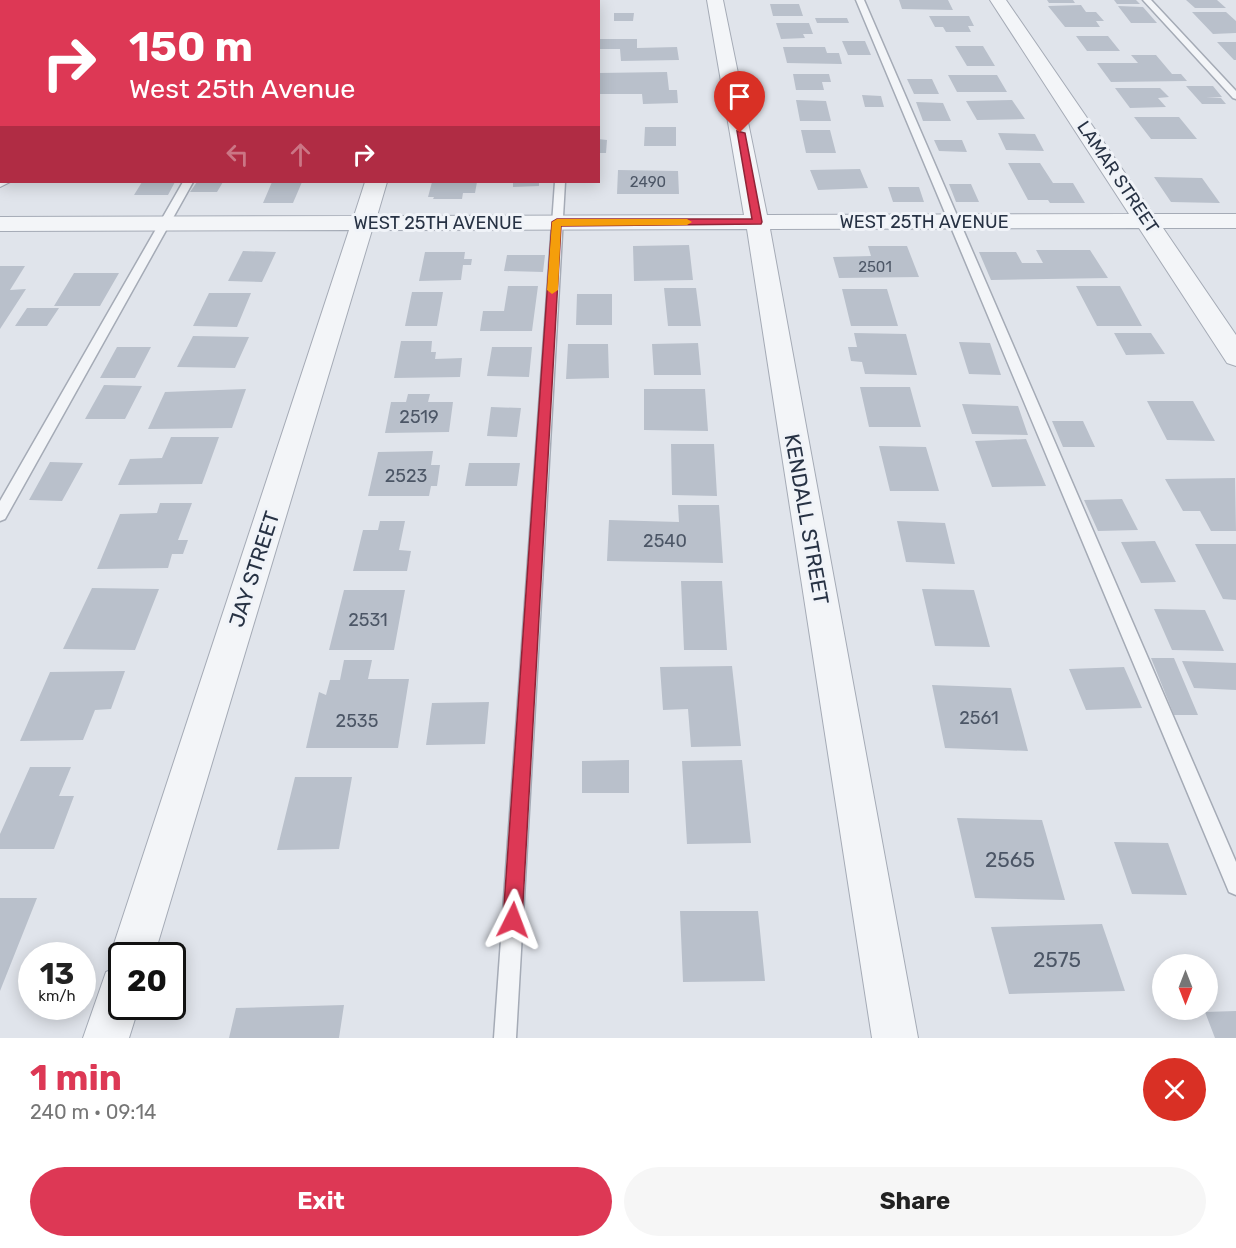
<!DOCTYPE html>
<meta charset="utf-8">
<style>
:root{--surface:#fff;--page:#f6f6f6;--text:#222;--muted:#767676;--accent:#dd3855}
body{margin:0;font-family:Rubik,sans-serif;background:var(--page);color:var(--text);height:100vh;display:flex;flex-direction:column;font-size:22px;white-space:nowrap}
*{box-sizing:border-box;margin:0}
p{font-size:20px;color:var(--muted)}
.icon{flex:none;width:33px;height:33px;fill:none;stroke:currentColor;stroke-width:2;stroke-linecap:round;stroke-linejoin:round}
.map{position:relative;height:1038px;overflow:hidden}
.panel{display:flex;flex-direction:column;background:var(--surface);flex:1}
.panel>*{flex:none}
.banner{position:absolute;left:0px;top:0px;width:600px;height:183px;box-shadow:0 3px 15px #0003;background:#dd3855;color:#fff;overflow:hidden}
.needle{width:39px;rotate:180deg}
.controls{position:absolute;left:1152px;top:954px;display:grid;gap:12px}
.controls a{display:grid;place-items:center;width:66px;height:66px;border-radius:50%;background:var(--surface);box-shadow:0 3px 15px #0003;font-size:30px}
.speed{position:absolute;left:18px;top:942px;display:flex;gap:12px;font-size:30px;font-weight:700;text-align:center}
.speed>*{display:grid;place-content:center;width:78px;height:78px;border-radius:50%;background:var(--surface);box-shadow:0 3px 15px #0003;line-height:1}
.speed small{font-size:15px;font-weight:400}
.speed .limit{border:3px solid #111;border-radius:9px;background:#fff;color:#111}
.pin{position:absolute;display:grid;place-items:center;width:51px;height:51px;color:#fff;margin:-62px -26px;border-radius:50% 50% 50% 0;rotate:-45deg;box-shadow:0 0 6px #0007}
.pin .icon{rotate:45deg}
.me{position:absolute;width:66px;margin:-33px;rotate:3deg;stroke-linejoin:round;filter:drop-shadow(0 0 4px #0008)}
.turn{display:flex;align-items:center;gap:21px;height:126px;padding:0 30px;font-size:27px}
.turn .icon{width:78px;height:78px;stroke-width:2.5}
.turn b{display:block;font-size:42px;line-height:51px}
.lanes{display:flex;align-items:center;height:57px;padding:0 30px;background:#0003;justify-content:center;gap:30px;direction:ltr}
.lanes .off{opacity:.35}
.round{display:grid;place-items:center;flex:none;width:63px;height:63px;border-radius:32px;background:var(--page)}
.overview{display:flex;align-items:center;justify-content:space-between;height:102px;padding:0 30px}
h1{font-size:36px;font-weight:700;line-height:45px;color:var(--accent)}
.primary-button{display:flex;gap:12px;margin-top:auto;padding:12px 30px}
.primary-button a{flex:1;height:69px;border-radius:36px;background:var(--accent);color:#fff;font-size:24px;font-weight:700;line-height:69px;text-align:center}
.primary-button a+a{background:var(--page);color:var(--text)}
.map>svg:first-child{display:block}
.building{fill:#b9c0cb}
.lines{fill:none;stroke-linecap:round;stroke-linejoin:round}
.lane-casing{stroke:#a5abb6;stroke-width:3}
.street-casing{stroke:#a5abb6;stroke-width:2}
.lane{fill:#f3f5f8;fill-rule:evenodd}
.street{fill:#f3f5f8;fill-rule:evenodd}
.route{fill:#dd3855;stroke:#902437;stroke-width:1.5}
.slow{fill:#f59e0b}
.labels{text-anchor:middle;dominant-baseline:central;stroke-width:6;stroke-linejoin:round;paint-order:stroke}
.far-number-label{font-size:15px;fill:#4c5666}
.far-street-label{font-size:18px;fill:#273244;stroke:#f0f3f8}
.number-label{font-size:18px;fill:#4c5666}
.street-label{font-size:21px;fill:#273244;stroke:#f0f3f8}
.near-number-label{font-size:21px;fill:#4c5666}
</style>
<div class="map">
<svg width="1236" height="1038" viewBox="0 0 1236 1038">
<rect width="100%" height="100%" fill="#e0e4eb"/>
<path class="building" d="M 899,0 L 948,0 L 953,10 L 902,9 Z
M 1047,0 L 1073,0 L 1075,3 L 1049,3 Z
M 1114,0 L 1136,0 L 1140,4 L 1117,4 Z
M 1186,0 L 1217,0 L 1226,8 L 1195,8 Z
M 770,4 L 799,4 L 803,16 L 773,16 Z
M 1081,5 L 1086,12 L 1096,12 L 1104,21 L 1096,21 L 1100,27 L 1065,27 L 1048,6 Z
M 1118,6 L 1143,7 L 1157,23 L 1131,23 Z
M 1192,12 L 1226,12 L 1236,21 L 1236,33 L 1213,34 Z
M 614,13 L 634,13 L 633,21 L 614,21 Z
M 929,16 L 969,16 L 974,26 L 968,26 L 971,32 L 946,32 L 943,27 L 935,27 Z
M 815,18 L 847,18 L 849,23 L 817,23 Z
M 776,23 L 809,23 L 813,34 L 803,34 L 805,38 L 781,39 Z
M 1076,36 L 1108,36 L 1120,51 L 1087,51 Z
M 598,39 L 637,39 L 637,48 L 677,47 L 679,60 L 621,61 L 620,49 L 598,49 Z
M 842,41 L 865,41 L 871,55 L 848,55 Z
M 1217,42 L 1236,42 L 1236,60 L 1234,60 Z
M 955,46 L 983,46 L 995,66 L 967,66 Z
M 783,47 L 825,47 L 827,53 L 839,53 L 842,64 L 787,63 Z
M 1131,55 L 1156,55 L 1172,74 L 1181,74 L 1187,81 L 1111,82 L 1097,63 L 1138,63 Z
M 667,72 L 669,90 L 677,90 L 678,103 L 643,104 L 642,94 L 598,94 L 598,73 Z
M 793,74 L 829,74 L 831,82 L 822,82 L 824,90 L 796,90 Z
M 948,75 L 997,75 L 1007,92 L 957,92 Z
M 907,79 L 932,79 L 939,94 L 914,94 Z
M 1186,86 L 1213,86 L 1222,97 L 1206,98 L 1221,98 L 1226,104 L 1202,104 Z
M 1115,88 L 1160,88 L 1169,97 L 1158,98 L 1166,107 L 1130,108 Z
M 862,95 L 881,96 L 884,107 L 865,107 Z
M 796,100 L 826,101 L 831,121 L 800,121 Z
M 1012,100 L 1025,119 L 977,120 L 966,101 Z
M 916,102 L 943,103 L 951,121 L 923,121 Z
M 1134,117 L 1179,117 L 1197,139 L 1151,139 Z
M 645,127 L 676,127 L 676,146 L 644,146 Z
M 801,130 L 830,130 L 836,153 L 806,153 Z
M 998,133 L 1035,134 L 1044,151 L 1006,150 Z
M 598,139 L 607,140 L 606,153 L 598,153 Z
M 934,140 L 962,140 L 967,152 L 939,151 Z
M 1008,163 L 1040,163 L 1053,183 L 1073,183 L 1085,203 L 1050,203 L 1048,200 L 1028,200 Z
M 860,169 L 868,188 L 818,190 L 810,170 Z
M 618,170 L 678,171 L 679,194 L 617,194 Z
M 1154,177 L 1202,178 L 1220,203 L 1171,202 Z
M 142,182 L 175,182 L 168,195 L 134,195 Z
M 197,182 L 223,182 L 217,192 L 190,192 Z
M 272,182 L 302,182 L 293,203 L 263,203 Z
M 432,182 L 477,182 L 475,193 L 463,193 L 462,199 L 433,199 L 434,197 L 428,197 Z
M 513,182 L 539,182 L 539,186 L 513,187 Z
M 949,184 L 971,184 L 979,202 L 956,202 Z
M 888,187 L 919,187 L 924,202 L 893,202 Z
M 689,245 L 693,280 L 634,281 L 633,246 Z
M 868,246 L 907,246 L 919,277 L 839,278 L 833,257 L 871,256 Z
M 1036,250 L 1090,250 L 1108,278 L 991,280 L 979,252 L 1016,252 L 1022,263 L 1043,263 Z
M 243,251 L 276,252 L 262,282 L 228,281 Z
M 425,252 L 465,252 L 464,259 L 472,259 L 471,265 L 463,265 L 461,280 L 419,281 Z
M 507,255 L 545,255 L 543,272 L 504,271 Z
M 0,266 L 25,266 L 10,290 L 26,289 L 0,329 Z
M 74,273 L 119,273 L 100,306 L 54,306 Z
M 508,286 L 538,286 L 532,331 L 480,331 L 483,311 L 504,311 Z
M 1076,286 L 1120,286 L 1142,326 L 1097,326 Z
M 664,288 L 696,288 L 701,326 L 668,326 Z
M 842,289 L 887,289 L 898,326 L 851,326 Z
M 412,292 L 443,292 L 437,326 L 405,326 Z
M 209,293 L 251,293 L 237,327 L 193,326 Z
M 577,294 L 612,294 L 612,325 L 576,325 Z
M 27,308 L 59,308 L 47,326 L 15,326 Z
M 854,333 L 906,334 L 917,375 L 865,374 L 862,362 L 851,361 L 848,347 L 857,347 Z
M 1114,333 L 1151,333 L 1165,354 L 1126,355 Z
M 193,336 L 249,337 L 235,368 L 177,367 Z
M 401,341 L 432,341 L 431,352 L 436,352 L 435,359 L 462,358 L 460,377 L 394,378 Z
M 959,342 L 990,343 L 1001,375 L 969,374 Z
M 698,343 L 701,375 L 654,375 L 652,344 Z
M 568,344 L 608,344 L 609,378 L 566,379 Z
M 117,347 L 151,347 L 135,378 L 100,378 Z
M 492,347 L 532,347 L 529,377 L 487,376 Z
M 104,385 L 142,386 L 125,419 L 85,419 Z
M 860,387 L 910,387 L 921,427 L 869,427 Z
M 246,389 L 232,428 L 148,429 L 165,392 Z
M 644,389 L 705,389 L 708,431 L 644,430 Z
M 408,394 L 430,394 L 428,402 L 453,402 L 449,432 L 385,433 L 391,402 L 406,402 Z
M 1147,401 L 1193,401 L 1215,441 L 1167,440 Z
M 962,404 L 1018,406 L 1028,435 L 972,434 Z
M 491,407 L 521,408 L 517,437 L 487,436 Z
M 1052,421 L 1083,421 L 1095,447 L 1063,447 Z
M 171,437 L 219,437 L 202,484 L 118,485 L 130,459 L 162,458 Z
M 1026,439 L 1046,486 L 992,487 L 975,441 Z
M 671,444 L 714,444 L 717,496 L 672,495 Z
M 879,446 L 926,447 L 939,491 L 890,491 Z
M 433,451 L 431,465 L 440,465 L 437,486 L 431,486 L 429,496 L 368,496 L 378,452 Z
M 50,462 L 83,463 L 62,501 L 29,500 Z
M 469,463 L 520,463 L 517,486 L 465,486 Z
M 1235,478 L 1236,531 L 1211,531 L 1200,511 L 1183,511 L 1165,479 Z
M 1122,499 L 1138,530 L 1098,531 L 1084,500 Z
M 160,503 L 192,503 L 178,540 L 188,540 L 183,554 L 172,554 L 168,568 L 97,569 L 120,514 L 157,513 Z
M 678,505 L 719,505 L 723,563 L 607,561 L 609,520 L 679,522 Z
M 380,521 L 405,521 L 399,550 L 411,551 L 407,571 L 353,571 L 363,530 L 378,530 Z
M 897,521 L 945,523 L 955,564 L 906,562 Z
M 1155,541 L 1176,582 L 1141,583 L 1121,542 Z
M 1195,544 L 1236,544 L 1236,600 L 1223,599 Z
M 681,581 L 722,581 L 727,650 L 684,650 Z
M 92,588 L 159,589 L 135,650 L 63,649 Z
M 922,589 L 974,590 L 990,647 L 935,646 Z
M 344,590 L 405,590 L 394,650 L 329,650 Z
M 1154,609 L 1205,610 L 1224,651 L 1172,650 Z
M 1151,658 L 1174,658 L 1198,715 L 1174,715 Z
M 344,660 L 372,660 L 368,679 L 409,679 L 398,748 L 306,748 L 319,692 L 326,695 L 330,680 L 340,680 Z
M 1182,661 L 1236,663 L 1236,690 L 1194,688 Z
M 732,666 L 741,746 L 691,747 L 688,709 L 663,710 L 660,667 Z
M 1124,667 L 1142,708 L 1086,710 L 1069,669 Z
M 125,671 L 111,709 L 95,710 L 83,740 L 20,741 L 50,672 Z
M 932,685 L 1011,688 L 1028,751 L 945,748 Z
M 489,702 L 485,744 L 426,745 L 432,703 Z
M 629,760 L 629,793 L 582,793 L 582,761 Z
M 742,760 L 751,843 L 687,844 L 682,761 Z
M 30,767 L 71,767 L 59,796 L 74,796 L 54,849 L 0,849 L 0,834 Z
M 295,777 L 352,777 L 339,849 L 277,850 Z
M 957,818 L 1042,820 L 1065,900 L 975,898 Z
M 1114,842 L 1168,843 L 1187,895 L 1132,894 Z
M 0,898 L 37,898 L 0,991 Z
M 680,911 L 758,911 L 765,981 L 683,982 Z
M 1102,924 L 1125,991 L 1009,994 L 991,927 Z
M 344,1005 L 339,1038 L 229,1038 L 236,1008 Z
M 1236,1011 L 1236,1038 L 1215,1038 L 1205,1012 Z"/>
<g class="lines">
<g class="lane-casing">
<path id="lane" d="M 2,0 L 10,0 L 2,2 L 2,4 L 0,2 Z
M 285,0 L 293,0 L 293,2 L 285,2 Z
M 571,0 L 579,0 L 579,2 L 571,2 Z
M 856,0 L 864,0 L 1236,862 L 1236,895 L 1229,892 Z
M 1143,0 L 1151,0 L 1236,91 L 1236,99 L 1233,98 Z
M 183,182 L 193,182 L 5,519 L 0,521 L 0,501 Z
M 555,182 L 565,182 L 516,1038 L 494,1038 Z"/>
</g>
<g class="street-casing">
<path id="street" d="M 134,0 L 150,0 L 133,2 Z
M 422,0 L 438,0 L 438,2 L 422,2 Z
M 707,0 L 723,0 L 767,215 L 1129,214 L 990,0 L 1006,0 L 1153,214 L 1236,214 L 1236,228 L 1163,228 L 1236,335 L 1236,366 L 1227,363 L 1139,228 L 770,229 L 918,1038 L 872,1038 L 747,229 L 372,230 L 154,956 L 122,956 L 122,1006 L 139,1006 L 129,1038 L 83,1038 L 106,972 L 115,968 L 110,956 L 349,230 L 0,231 L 0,217 L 354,216 L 365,182 L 387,182 L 377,216 L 744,215 Z
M 0,172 L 2,182 L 10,182 L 0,187 Z"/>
</g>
<use href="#lane" class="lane"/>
<use href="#street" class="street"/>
</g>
<path class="route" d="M 737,131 L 745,133 L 762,222 L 761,224 L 561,226 L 522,920 L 519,927 L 513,930 L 506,927 L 503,920 L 552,222 L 557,219 L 752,219 Z"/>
<path class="slow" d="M 557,219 L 687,219 L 692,222 L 687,225 L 561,226 L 558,290 L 552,294 L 547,290 L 552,222 Z"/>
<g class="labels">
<g class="far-number-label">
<text x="648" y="182">2490</text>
<text x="875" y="267">2501</text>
</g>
<g class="far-street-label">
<text transform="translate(1118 177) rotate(56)">LAMAR STREET</text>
<text x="924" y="222">WEST 25TH AVENUE</text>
<text x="438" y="223">WEST 25TH AVENUE</text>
</g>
<g class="number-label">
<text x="419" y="417">2519</text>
<text x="406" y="476">2523</text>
<text x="665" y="541">2540</text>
<text x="368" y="620">2531</text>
<text x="979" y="718">2561</text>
<text x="357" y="721">2535</text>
</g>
<g class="street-label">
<text transform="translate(807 519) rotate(80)">KENDALL STREET</text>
<text transform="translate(254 569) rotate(-72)">JAY STREET</text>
</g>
<g class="near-number-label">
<text x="1010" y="859">2565</text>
<text x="1057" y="959">2575</text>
</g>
</g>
</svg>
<div class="controls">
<a><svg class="needle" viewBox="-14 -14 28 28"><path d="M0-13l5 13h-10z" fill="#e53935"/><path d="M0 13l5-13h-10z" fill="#767676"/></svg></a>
</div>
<div class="speed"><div>13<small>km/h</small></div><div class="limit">20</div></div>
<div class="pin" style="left:740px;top:133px;background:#d93025"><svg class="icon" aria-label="arrive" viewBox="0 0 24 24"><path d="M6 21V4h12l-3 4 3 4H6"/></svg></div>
<svg class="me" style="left:513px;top:920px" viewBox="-20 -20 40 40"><path d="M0-17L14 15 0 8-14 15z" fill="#dd3855" stroke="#fff" stroke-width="4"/></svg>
<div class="banner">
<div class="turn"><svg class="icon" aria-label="right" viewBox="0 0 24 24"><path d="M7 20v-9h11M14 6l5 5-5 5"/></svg><div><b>150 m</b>West 25th Avenue</div></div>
<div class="lanes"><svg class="icon off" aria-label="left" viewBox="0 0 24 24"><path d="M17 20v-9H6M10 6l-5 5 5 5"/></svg><svg class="icon off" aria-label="ahead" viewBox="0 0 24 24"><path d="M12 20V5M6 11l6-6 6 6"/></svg><svg class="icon" aria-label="right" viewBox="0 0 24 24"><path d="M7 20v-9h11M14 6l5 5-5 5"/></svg></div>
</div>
</div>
<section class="panel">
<div class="overview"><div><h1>1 min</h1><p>240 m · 09:14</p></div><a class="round" style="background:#d93025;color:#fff"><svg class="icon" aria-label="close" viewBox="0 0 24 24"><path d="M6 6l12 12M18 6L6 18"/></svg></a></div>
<div class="primary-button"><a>Exit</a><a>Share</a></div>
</section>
